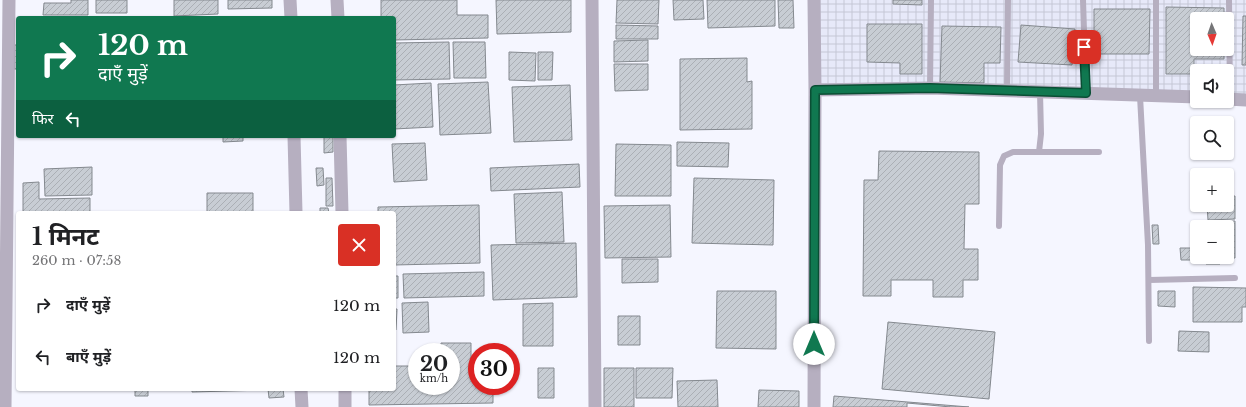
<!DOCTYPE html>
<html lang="hi">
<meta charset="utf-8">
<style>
:root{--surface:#fff;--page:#f6f6f6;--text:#202124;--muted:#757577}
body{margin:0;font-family:"Libre Baskerville","Noto Sans Devanagari",serif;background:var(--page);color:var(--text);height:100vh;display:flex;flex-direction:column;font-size:15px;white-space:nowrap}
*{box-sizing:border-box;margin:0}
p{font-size:13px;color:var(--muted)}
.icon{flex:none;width:22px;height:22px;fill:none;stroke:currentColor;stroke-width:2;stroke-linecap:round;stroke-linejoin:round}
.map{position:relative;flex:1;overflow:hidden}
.panel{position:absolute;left:16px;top:211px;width:380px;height:180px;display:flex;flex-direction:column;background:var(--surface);border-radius:4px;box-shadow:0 1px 3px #0004}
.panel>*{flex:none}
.hud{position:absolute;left:16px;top:16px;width:380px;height:122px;border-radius:4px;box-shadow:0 1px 3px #0004;background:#107850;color:#fff;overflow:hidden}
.needle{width:26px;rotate:178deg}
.controls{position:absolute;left:1190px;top:12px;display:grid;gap:8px}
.controls a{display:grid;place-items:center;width:44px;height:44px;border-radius:4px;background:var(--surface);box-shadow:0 1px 3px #0004;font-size:20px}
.speed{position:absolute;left:408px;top:343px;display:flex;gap:8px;font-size:20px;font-weight:700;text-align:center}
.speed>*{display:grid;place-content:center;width:52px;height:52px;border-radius:50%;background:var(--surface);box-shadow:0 1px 3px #0004;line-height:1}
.speed small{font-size:10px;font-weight:400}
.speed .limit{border:6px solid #d22;background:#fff;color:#111}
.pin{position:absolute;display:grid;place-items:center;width:34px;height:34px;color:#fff;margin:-17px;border-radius:8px;box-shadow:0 2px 6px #0006}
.me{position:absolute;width:44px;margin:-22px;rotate:0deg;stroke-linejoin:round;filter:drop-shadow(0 0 3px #0008)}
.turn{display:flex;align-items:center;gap:14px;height:84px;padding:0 16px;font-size:18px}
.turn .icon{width:52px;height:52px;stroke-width:2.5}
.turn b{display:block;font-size:28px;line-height:34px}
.then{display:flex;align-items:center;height:38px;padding:0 16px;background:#0003;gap:8px;font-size:15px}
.round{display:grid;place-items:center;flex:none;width:42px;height:42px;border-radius:4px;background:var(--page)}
.head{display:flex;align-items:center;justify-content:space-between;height:68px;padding:0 16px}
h1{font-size:24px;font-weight:700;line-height:30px}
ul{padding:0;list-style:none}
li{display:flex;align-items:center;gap:12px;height:52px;padding:0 16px}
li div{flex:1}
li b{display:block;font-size:15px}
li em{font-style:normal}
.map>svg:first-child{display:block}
.industrial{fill:url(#industrial-grid);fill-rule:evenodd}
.building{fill:url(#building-hatch);stroke:#84898f}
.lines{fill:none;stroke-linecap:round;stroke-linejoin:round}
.lane{stroke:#b6afc0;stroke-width:6}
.street{stroke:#b6afc0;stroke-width:13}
.route-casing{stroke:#0a4e34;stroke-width:10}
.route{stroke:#107850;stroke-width:7}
</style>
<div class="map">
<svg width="1246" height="407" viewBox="0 0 1246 407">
<defs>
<pattern id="industrial-grid" width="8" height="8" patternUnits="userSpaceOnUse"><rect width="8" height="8" fill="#e7e9f9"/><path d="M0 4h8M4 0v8" fill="none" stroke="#c5c7d5"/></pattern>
<pattern id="building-hatch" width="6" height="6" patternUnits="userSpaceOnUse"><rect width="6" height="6" fill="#c8cdd4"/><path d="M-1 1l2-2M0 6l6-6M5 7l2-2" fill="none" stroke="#abafb5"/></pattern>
</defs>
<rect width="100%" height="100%" fill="#f5f6ff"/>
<path class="industrial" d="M 817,0 L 1246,0 L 1246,102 L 1216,101 L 1227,101 L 1227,71 L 1197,71 L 1197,100 L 818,90 ZM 1197,19 L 1227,19 L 1227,49 L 1197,49 Z"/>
<path class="building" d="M 71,0 L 88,0 L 88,15 L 43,15 L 44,3 L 71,3 Z
M 96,0 L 127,0 L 127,13 L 96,13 Z
M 174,0 L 218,0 L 218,14 L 174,16 Z
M 228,0 L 272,0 L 272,8 L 228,9 Z
M 381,0 L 457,0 L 457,15 L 488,15 L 488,38 L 394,40 L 394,18 L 381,18 Z
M 496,0 L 571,0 L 571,32 L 497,34 Z
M 617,0 L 659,0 L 658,24 L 616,23 Z
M 673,0 L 703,0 L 704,19 L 674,20 Z
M 707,0 L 775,0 L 775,26 L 708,28 Z
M 778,0 L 793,0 L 794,28 L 779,28 Z
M 893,0 L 922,0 L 922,5 L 893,4 Z
M 1166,7 L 1224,8 L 1224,19 L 1197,19 L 1197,49 L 1224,49 L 1224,59 L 1194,59 L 1194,74 L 1166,74 Z
M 1094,9 L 1150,9 L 1149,54 L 1094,54 Z
M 1243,16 L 1246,16 L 1246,65 L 1242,65 Z
M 867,24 L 922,24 L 922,74 L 900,74 L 900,63 L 867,62 Z
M 616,25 L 658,26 L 658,39 L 616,39 Z
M 1021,25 L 1075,29 L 1072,65 L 1018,62 Z
M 942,26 L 1001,27 L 1000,63 L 984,63 L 984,83 L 940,82 Z
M 648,40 L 648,61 L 614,62 L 614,41 Z
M 449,42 L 450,79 L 394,80 L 394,43 Z
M 453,42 L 485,42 L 486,78 L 454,78 Z
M 14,45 L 18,45 L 18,69 L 14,69 Z
M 509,52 L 536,53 L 535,81 L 509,80 Z
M 538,52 L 553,52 L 552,80 L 538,80 Z
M 747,58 L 747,82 L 752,81 L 752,129 L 680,130 L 680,59 Z
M 614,64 L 648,64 L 648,90 L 615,91 Z
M 488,82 L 491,133 L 440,135 L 438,84 Z
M 431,83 L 433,127 L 394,129 L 394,85 Z
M 570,85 L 572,140 L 514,142 L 512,87 Z
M 223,136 L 243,136 L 243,141 L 223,142 Z
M 324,136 L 333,136 L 333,152 L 324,153 Z
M 677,142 L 729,143 L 728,167 L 677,166 Z
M 425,143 L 427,180 L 394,182 L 392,144 Z
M 616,144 L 671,145 L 671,196 L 615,196 Z
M 879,151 L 979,152 L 979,204 L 965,204 L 964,249 L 978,249 L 978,280 L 963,280 L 963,297 L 933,297 L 933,280 L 891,280 L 891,296 L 863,296 L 864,180 L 878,180 Z
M 579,164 L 580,187 L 491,191 L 490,168 Z
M 92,167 L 92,195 L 45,196 L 44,169 Z
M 316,168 L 323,168 L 324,185 L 317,186 Z
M 326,178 L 332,178 L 333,206 L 326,206 Z
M 694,178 L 774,180 L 773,245 L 692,243 Z
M 39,182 L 39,199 L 90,198 L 90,213 L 23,213 L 23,183 Z
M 562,192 L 564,242 L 516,243 L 514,194 Z
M 207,193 L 253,193 L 253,213 L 207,213 Z
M 1227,196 L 1235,196 L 1235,219 L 1208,220 L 1207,205 L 1227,205 Z
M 479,205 L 480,263 L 394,265 L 394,213 L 378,213 L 378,207 Z
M 670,205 L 671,257 L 605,258 L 604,206 Z
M 320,208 L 328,208 L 329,213 L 320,213 Z
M 1206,221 L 1235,221 L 1235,258 L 1220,258 L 1220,264 L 1206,264 L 1206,257 L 1227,257 L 1227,227 L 1206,227 Z
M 1152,225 L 1158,225 L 1159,244 L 1153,244 Z
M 576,243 L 577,297 L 493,300 L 491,245 Z
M 1180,248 L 1197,248 L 1197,257 L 1205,257 L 1205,260 L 1181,260 Z
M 622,259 L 658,259 L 658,282 L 622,283 Z
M 484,272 L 484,296 L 404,298 L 403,274 Z
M 394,276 L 398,276 L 398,298 L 394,298 Z
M 1193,287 L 1246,288 L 1246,307 L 1242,307 L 1242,322 L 1193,322 Z
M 717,291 L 776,291 L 776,349 L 716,348 Z
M 1158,291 L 1175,291 L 1175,307 L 1158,306 Z
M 428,302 L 429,332 L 403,333 L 402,303 Z
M 553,303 L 553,346 L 523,346 L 523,304 Z
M 394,309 L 397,309 L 396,330 L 394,330 Z
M 618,316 L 640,316 L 640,345 L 618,345 Z
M 888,322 L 995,332 L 989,399 L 882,389 Z
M 1179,331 L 1209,332 L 1209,352 L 1178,351 Z
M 441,343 L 471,343 L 471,361 L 477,361 L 477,386 L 493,386 L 493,403 L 369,405 L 369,389 L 394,389 L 394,366 L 417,366 L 417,386 L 451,386 L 451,352 L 441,352 Z
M 538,368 L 554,368 L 554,398 L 538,398 Z
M 604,368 L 634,368 L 634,407 L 604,407 Z
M 636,368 L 673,368 L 672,398 L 636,398 Z
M 717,380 L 718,407 L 678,407 L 677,381 Z
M 135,389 L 148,389 L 148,396 L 135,396 Z
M 192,389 L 266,389 L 266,390 L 192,392 Z
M 268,389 L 283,389 L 284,397 L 269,398 Z
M 759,390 L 799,391 L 799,407 L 758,407 Z
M 834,396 L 969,407 L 951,407 L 907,403 L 907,407 L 833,407 Z"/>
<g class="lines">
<path class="lane" d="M 1083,0 L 1086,93
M 1229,0 L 1230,99
M 930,88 L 931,0
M 1007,91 L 1008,0
M 1156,95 L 1156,0
M 1140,96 L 1148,245 L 1149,341
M 1039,152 L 1099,152
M 999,226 L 1000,165 L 1004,156 L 1013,152 L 1039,152 L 1041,134 L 1040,92
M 1149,280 L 1235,278"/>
<path class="street" d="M 290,0 L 291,18
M 337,0 L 338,18
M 592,0 L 595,407
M 814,0 L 815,90 L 814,407
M 815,90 L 930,88 L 1197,97
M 1227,99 L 1246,100
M 294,136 L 296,213
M 340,136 L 342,213
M 301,389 L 302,407
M 345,389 L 345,407
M 5,407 L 9,0"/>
</g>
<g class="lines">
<g class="route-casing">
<path id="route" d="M 814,344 L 815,90 L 930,88 L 1086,93 L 1084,47"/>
</g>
<use href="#route" class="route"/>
</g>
</svg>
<div class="controls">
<a><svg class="needle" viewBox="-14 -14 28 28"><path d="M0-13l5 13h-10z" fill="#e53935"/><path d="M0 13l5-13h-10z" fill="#757577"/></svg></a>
<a><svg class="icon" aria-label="sound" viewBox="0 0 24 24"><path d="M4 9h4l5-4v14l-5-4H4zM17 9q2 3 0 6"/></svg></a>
<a><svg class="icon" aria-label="search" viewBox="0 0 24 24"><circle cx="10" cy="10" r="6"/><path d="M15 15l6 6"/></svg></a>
<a>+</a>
<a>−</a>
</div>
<div class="speed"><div>20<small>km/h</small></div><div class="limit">30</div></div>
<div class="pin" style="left:1084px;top:47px;background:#d93025"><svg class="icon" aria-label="arrive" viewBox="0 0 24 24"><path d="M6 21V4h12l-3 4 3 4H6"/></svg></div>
<svg class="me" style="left:814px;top:344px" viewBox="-20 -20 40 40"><circle r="19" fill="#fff"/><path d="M0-13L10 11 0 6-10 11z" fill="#107850"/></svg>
<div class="hud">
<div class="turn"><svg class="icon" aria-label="right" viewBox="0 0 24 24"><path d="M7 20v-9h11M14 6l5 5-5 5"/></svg><div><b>120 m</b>दाएँ मुड़ें</div></div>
<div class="then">फिर<svg class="icon" aria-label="left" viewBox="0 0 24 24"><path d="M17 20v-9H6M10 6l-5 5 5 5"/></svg></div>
</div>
<section class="panel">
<div class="head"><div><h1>1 मिनट</h1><p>260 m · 07:58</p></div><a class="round" style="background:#d93025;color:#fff"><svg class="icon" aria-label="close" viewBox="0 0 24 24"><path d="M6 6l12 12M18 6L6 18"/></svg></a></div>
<ul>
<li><svg class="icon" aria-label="right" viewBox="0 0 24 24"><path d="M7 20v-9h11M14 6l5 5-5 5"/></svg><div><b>दाएँ मुड़ें</b></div><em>120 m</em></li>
<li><svg class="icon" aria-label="left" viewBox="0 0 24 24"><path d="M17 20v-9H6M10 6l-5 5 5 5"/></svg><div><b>बाएँ मुड़ें</b></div><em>120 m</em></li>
</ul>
</section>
</div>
